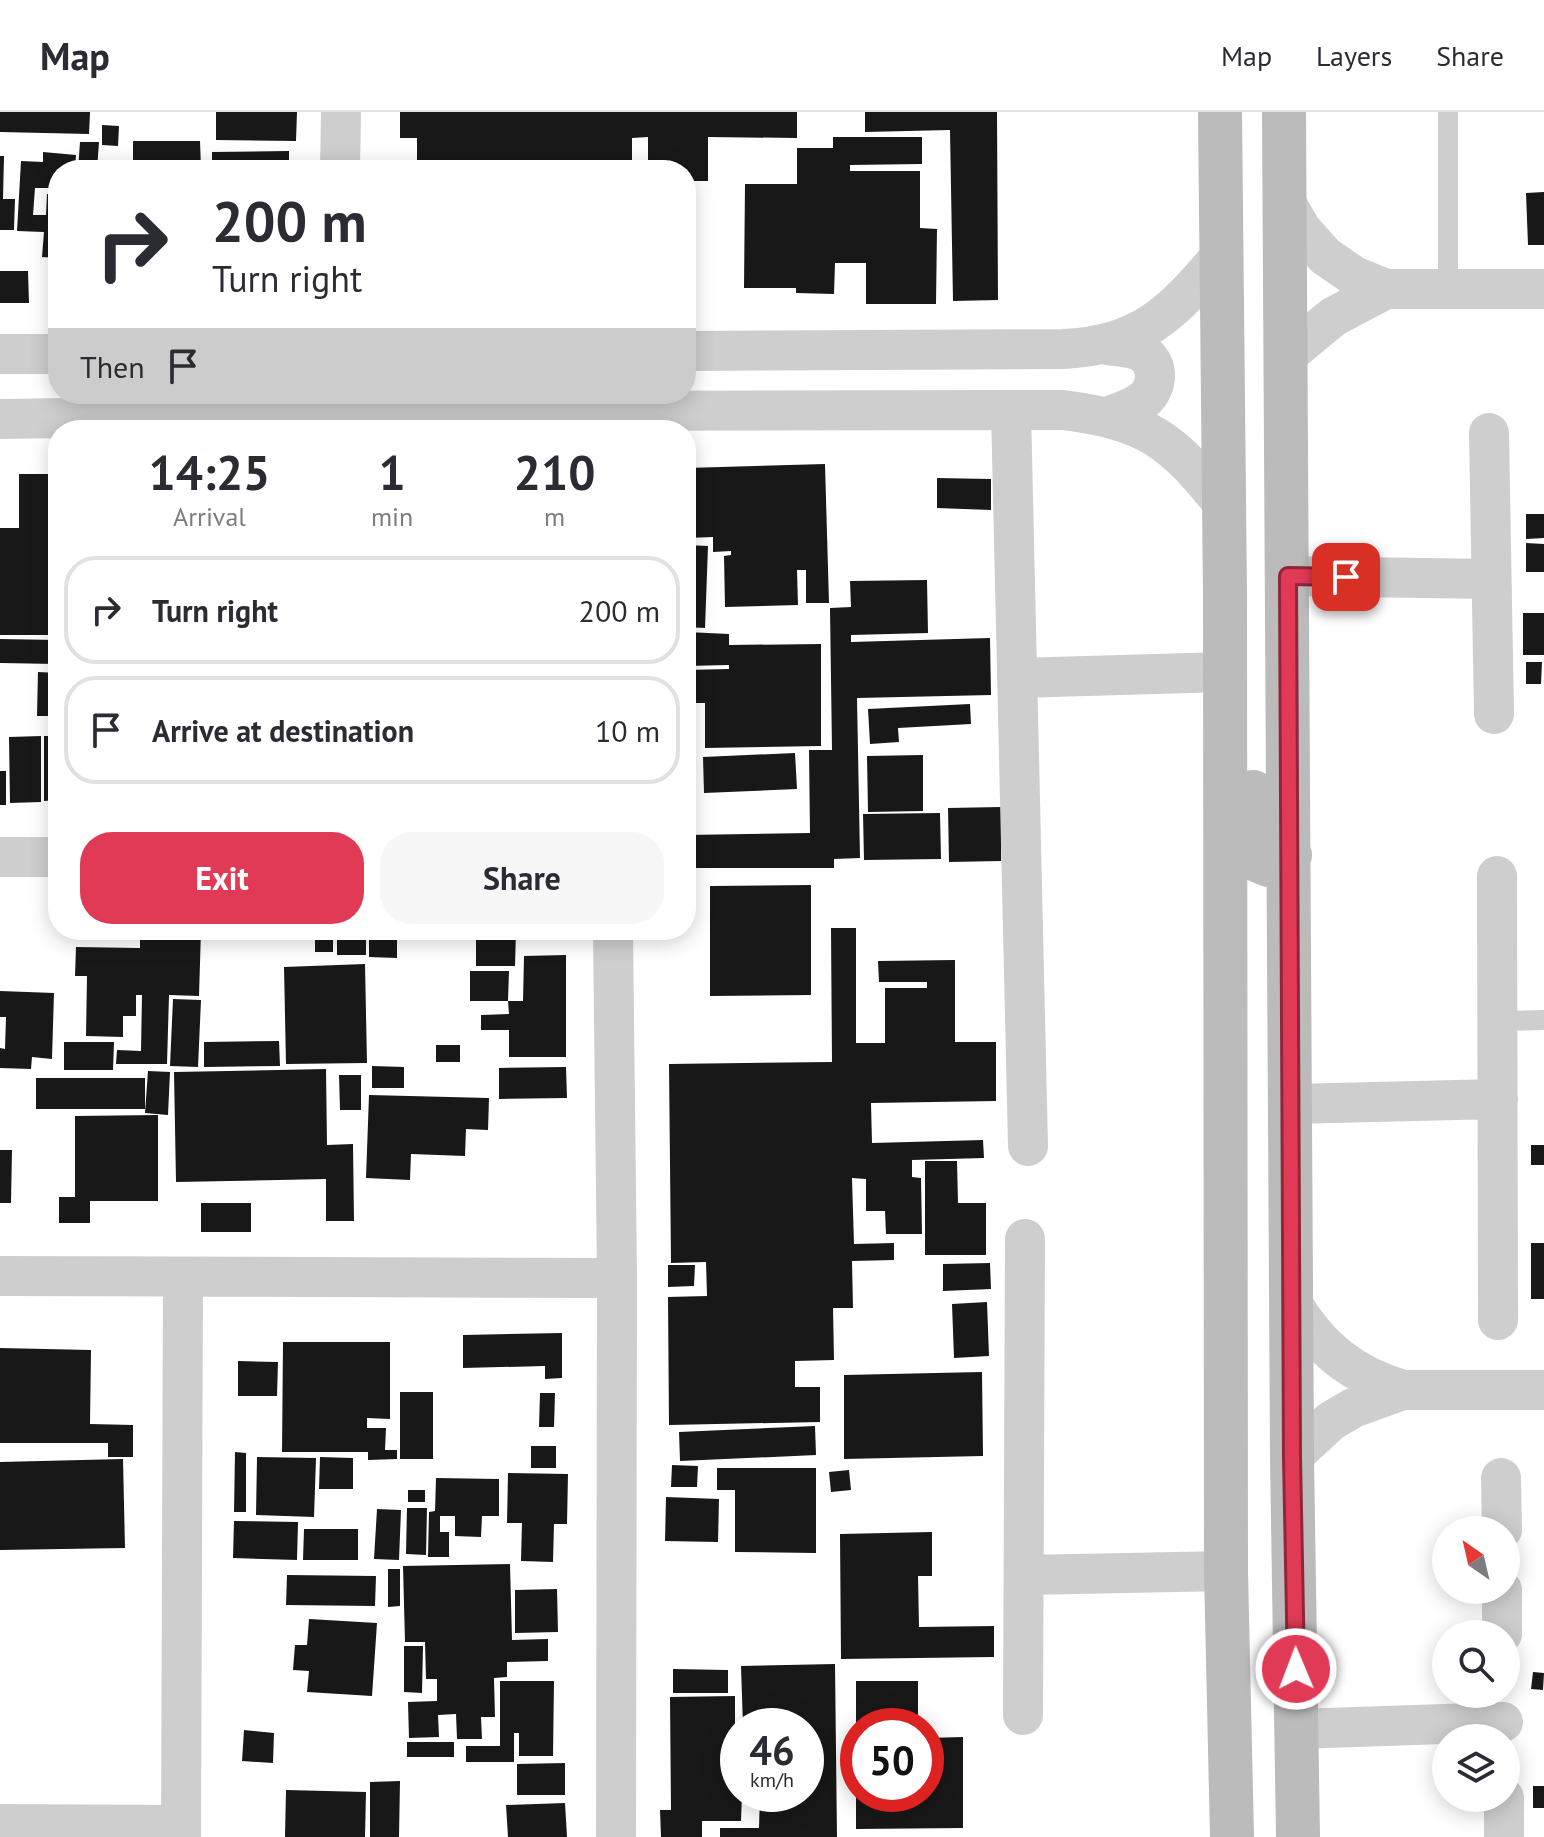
<!DOCTYPE html>
<style>
:root{--surface:#fff;--page:#f7f7f7;--text:#2b2b33;--muted:#7c7c81;--line:#e1e1e2;--accent:#e03a56}
body{margin:0;font-family:"PT Sans",sans-serif;background:var(--page);color:var(--text);height:100vh;display:flex;flex-direction:column;font-size:30px;white-space:nowrap}
*{box-sizing:border-box;margin:0}
p{font-size:26px;color:var(--muted)}
.icon{flex:none;width:44px;height:44px;fill:none;stroke:currentColor;stroke-width:2;stroke-linecap:round;stroke-linejoin:round}
.map{position:relative;flex:1;overflow:hidden}
.drawer{position:absolute;left:48px;top:308px;width:648px;height:520px;display:flex;flex-direction:column;background:var(--surface);border-radius:32px;box-shadow:0 4px 20px #0003}
.drawer>*{flex:none}
.top-card{position:absolute;left:48px;top:48px;width:648px;height:244px;border-radius:32px;box-shadow:0 4px 20px #0003;background:#fff;color:var(--text);overflow:hidden}
.needle{width:52px;rotate:326deg}
.buttons{position:absolute;left:1432px;top:1404px;display:grid;gap:16px}
.buttons a{display:grid;place-items:center;width:88px;height:88px;border-radius:50%;background:var(--surface);box-shadow:0 4px 20px #0003;font-size:40px}
.speed{position:absolute;left:720px;top:1596px;display:flex;gap:16px;font-size:40px;font-weight:700;text-align:center}
.speed>*{display:grid;place-content:center;width:104px;height:104px;border-radius:50%;background:var(--surface);box-shadow:0 4px 20px #0003;line-height:1}
.speed small{font-size:20px;font-weight:400}
.speed .limit{border:12px solid #d22;background:#fff;color:#111}
.pin{position:absolute;display:grid;place-items:center;width:68px;height:68px;color:#fff;margin:-34px;border-radius:16px;box-shadow:0 4px 12px #0006}
.me{position:absolute;width:88px;margin:-44px;rotate:359deg;stroke-linejoin:round;filter:drop-shadow(0 0 6px #0008)}
.turn{display:flex;align-items:center;gap:28px;height:168px;padding:0 32px;font-size:36px}
.turn .icon{width:104px;height:104px;stroke-width:2.5}
.turn b{display:block;font-size:56px;line-height:68px}
.then{display:flex;align-items:center;height:76px;padding:0 32px;background:#0003;gap:16px;font-size:30px}
.eta{display:flex;justify-content:space-evenly;align-items:center;height:136px;text-align:center}
.eta b{font-size:48px;font-weight:700;line-height:56px}
.cta{display:flex;gap:16px;margin-top:auto;padding:16px 32px}
.cta a{flex:1;height:92px;border-radius:32px;background:var(--accent);color:#fff;font-size:32px;font-weight:700;line-height:92px;text-align:center}
.cta a+a{background:var(--page);color:var(--text)}
ul{padding:0;list-style:none}
li{display:flex;align-items:center;gap:24px;height:108px;margin:0 16px 12px;padding:0 16px;border:4px solid var(--line);border-radius:32px}
li div{flex:1}
li b{display:block;font-size:30px}
li em{font-style:normal}
header{display:flex;align-items:center;gap:48px;box-sizing:border-box;height:112px;padding:0 40px;background:var(--surface);border-bottom:2px solid var(--line)}
header strong{font-size:38px}
nav{display:flex;gap:44px;margin-inline-start:auto;font-size:28px}
.map>svg:first-child{display:block}
.building{fill:#181818}
.lines{fill:none;stroke-linecap:round;stroke-linejoin:round}
.service{stroke:#cecece;stroke-width:20}
.minor{stroke:#cecece;stroke-width:40}
.secondary{stroke:#bbb;stroke-width:44}
.route-casing{stroke:#922638;stroke-width:20}
.route{stroke:#e03a56;stroke-width:14}
</style>
<header>
<strong>Map</strong>
<nav><a>Map</a><a>Layers</a><a>Share</a></nav>
</header>
<div class="map">
<svg width="1544" height="1725" viewBox="0 0 1544 1725">
<rect width="100%" height="100%" fill="#fff"/>
<path class="building" d="M 0,0 L 90,0 L 89,22 L 0,20 Z
M 216,0 L 297,0 L 296,29 L 216,28 Z
M 400,0 L 797,0 L 797,26 L 708,25 L 708,69 L 686,69 L 686,58 L 648,58 L 648,25 L 632,26 L 632,58 L 417,58 L 417,26 L 400,26 Z
M 865,0 L 997,0 L 998,188 L 953,189 L 950,18 L 865,20 Z
M 102,13 L 119,14 L 118,34 L 102,33 Z
M 833,25 L 922,25 L 922,52 L 850,53 L 850,59 L 920,59 L 920,116 L 937,117 L 936,192 L 866,192 L 866,151 L 835,151 L 834,182 L 796,181 L 796,176 L 744,176 L 745,72 L 797,72 L 797,36 L 833,36 Z
M 133,29 L 200,29 L 201,56 L 133,56 Z
M 80,30 L 99,30 L 97,58 L 78,58 Z
M 289,39 L 289,58 L 212,58 L 212,40 Z
M 43,40 L 76,43 L 75,58 L 58,58 L 58,68 L 51,67 L 50,76 L 35,76 L 33,103 L 46,103 L 47,82 L 58,83 L 58,146 L 42,145 L 44,120 L 17,119 L 21,49 L 43,50 Z
M 0,44 L 4,44 L 3,87 L 15,87 L 14,118 L 0,118 Z
M 1544,80 L 1544,133 L 1528,133 L 1526,81 Z
M 0,159 L 28,159 L 29,191 L 0,191 Z
M 825,352 L 829,491 L 806,491 L 806,458 L 797,458 L 798,493 L 725,495 L 724,444 L 731,443 L 731,439 L 713,440 L 713,425 L 686,426 L 686,356 Z
M 19,362 L 58,362 L 58,523 L 0,523 L 0,416 L 19,416 Z
M 937,366 L 991,367 L 991,398 L 937,396 Z
M 1526,402 L 1544,402 L 1544,426 L 1526,427 Z
M 1526,431 L 1544,432 L 1544,460 L 1526,460 Z
M 686,433 L 708,434 L 705,516 L 686,515 Z
M 927,468 L 928,521 L 851,523 L 851,530 L 990,526 L 991,583 L 857,586 L 860,746 L 834,747 L 834,756 L 686,756 L 686,723 L 810,721 L 809,638 L 832,638 L 830,496 L 851,495 L 850,469 Z
M 1523,501 L 1544,501 L 1544,543 L 1523,543 Z
M 686,520 L 729,522 L 729,533 L 821,532 L 821,634 L 705,636 L 705,591 L 686,591 L 686,558 L 729,557 L 729,553 L 686,554 Z
M 0,527 L 57,528 L 57,552 L 0,551 Z
M 1526,550 L 1542,550 L 1541,572 L 1526,572 Z
M 38,560 L 58,561 L 58,604 L 37,604 Z
M 970,592 L 971,612 L 898,616 L 899,630 L 870,632 L 868,597 Z
M 41,624 L 41,690 L 10,691 L 9,625 Z
M 44,624 L 58,624 L 58,688 L 44,689 Z
M 795,641 L 797,677 L 704,681 L 703,645 Z
M 923,643 L 923,699 L 868,700 L 867,644 Z
M 0,659 L 6,659 L 6,693 L 0,693 Z
M 1001,695 L 1001,749 L 949,750 L 948,696 Z
M 940,701 L 941,747 L 864,748 L 863,702 Z
M 811,773 L 811,883 L 710,884 L 710,774 Z
M 831,816 L 856,816 L 856,931 L 885,931 L 885,876 L 927,876 L 927,870 L 879,870 L 878,849 L 955,848 L 955,930 L 996,930 L 996,989 L 871,991 L 872,1031 L 983,1028 L 984,1046 L 912,1048 L 912,1065 L 921,1066 L 922,1122 L 886,1122 L 885,1099 L 866,1099 L 866,1067 L 852,1066 L 854,1132 L 894,1131 L 894,1148 L 852,1149 L 853,1196 L 833,1196 L 834,1248 L 795,1249 L 795,1275 L 820,1275 L 820,1310 L 669,1313 L 668,1185 L 707,1184 L 706,1150 L 671,1151 L 669,952 L 832,950 Z
M 140,818 L 201,818 L 199,884 L 169,883 L 167,952 L 116,952 L 117,938 L 141,939 L 142,883 L 136,883 L 136,904 L 123,904 L 123,925 L 86,924 L 87,864 L 75,864 L 76,835 L 140,836 Z
M 337,818 L 366,818 L 366,843 L 337,843 Z
M 369,818 L 397,818 L 397,846 L 369,845 Z
M 476,818 L 516,818 L 515,854 L 476,854 Z
M 315,821 L 333,821 L 333,840 L 315,840 Z
M 566,843 L 566,945 L 509,945 L 509,918 L 481,918 L 481,903 L 509,902 L 508,889 L 523,889 L 524,844 Z
M 365,852 L 367,951 L 286,952 L 284,855 Z
M 470,859 L 509,859 L 508,889 L 470,889 Z
M 0,879 L 54,881 L 52,947 L 32,945 L 31,957 L 0,956 L 0,936 L 5,937 L 6,905 L 0,905 Z
M 173,887 L 201,888 L 198,955 L 170,954 Z
M 279,929 L 280,954 L 204,955 L 204,930 Z
M 64,930 L 114,930 L 113,958 L 64,958 Z
M 436,933 L 460,933 L 460,950 L 436,950 Z
M 372,954 L 404,955 L 404,976 L 372,976 Z
M 566,955 L 567,986 L 499,987 L 499,956 Z
M 326,957 L 327,1033 L 353,1032 L 354,1109 L 326,1109 L 326,1067 L 176,1070 L 174,960 Z
M 148,959 L 170,960 L 168,1003 L 145,1001 Z
M 339,963 L 361,963 L 361,998 L 340,998 Z
M 36,966 L 145,966 L 145,997 L 36,997 Z
M 369,983 L 489,986 L 488,1018 L 466,1017 L 465,1044 L 411,1042 L 410,1068 L 366,1066 Z
M 158,1003 L 158,1089 L 90,1089 L 90,1111 L 59,1111 L 59,1085 L 75,1085 L 75,1004 Z
M 1531,1033 L 1544,1033 L 1544,1053 L 1531,1053 Z
M 0,1038 L 12,1038 L 11,1091 L 0,1091 Z
M 925,1049 L 957,1049 L 958,1091 L 986,1091 L 986,1143 L 925,1143 Z
M 201,1091 L 251,1091 L 251,1120 L 201,1120 Z
M 1531,1131 L 1544,1131 L 1544,1187 L 1531,1187 Z
M 990,1151 L 991,1177 L 943,1179 L 943,1152 Z
M 668,1153 L 695,1153 L 694,1174 L 668,1175 Z
M 987,1190 L 989,1244 L 954,1246 L 952,1192 Z
M 562,1221 L 562,1266 L 545,1267 L 545,1254 L 463,1256 L 463,1223 Z
M 283,1230 L 390,1230 L 390,1307 L 367,1306 L 367,1316 L 386,1316 L 385,1338 L 397,1338 L 397,1347 L 368,1348 L 368,1340 L 282,1340 Z
M 0,1236 L 91,1238 L 90,1312 L 133,1313 L 133,1345 L 108,1345 L 108,1331 L 0,1331 Z
M 238,1249 L 278,1250 L 277,1284 L 238,1284 Z
M 982,1260 L 983,1344 L 844,1347 L 844,1263 Z
M 400,1280 L 433,1280 L 433,1347 L 400,1347 Z
M 540,1281 L 555,1281 L 554,1315 L 539,1315 Z
M 815,1314 L 816,1343 L 680,1349 L 679,1320 Z
M 531,1334 L 556,1334 L 556,1356 L 531,1356 Z
M 235,1340 L 246,1341 L 246,1400 L 234,1400 Z
M 257,1345 L 316,1346 L 314,1405 L 256,1403 Z
M 320,1345 L 353,1346 L 353,1377 L 319,1377 Z
M 123,1347 L 125,1436 L 0,1438 L 0,1350 Z
M 672,1353 L 698,1354 L 697,1375 L 671,1375 Z
M 717,1356 L 816,1356 L 816,1441 L 735,1440 L 735,1378 L 717,1378 Z
M 849,1358 L 851,1378 L 831,1380 L 829,1360 Z
M 508,1361 L 568,1362 L 567,1412 L 554,1412 L 553,1450 L 521,1449 L 522,1411 L 507,1411 Z
M 436,1366 L 499,1367 L 499,1404 L 482,1404 L 481,1425 L 455,1424 L 455,1404 L 440,1404 L 440,1420 L 449,1420 L 449,1445 L 428,1445 L 429,1400 L 435,1399 Z
M 408,1378 L 425,1378 L 425,1390 L 408,1390 Z
M 666,1385 L 719,1387 L 718,1430 L 665,1429 Z
M 407,1396 L 427,1396 L 426,1443 L 406,1442 Z
M 377,1397 L 401,1398 L 399,1448 L 374,1447 Z
M 234,1409 L 298,1410 L 297,1448 L 233,1446 Z
M 304,1417 L 358,1417 L 358,1448 L 303,1448 Z
M 932,1420 L 932,1464 L 918,1464 L 919,1515 L 994,1514 L 994,1545 L 841,1547 L 840,1422 Z
M 510,1452 L 512,1528 L 548,1527 L 548,1549 L 507,1550 L 507,1565 L 494,1566 L 495,1605 L 481,1605 L 482,1627 L 457,1627 L 456,1602 L 438,1603 L 439,1625 L 409,1626 L 408,1590 L 437,1589 L 437,1567 L 426,1567 L 425,1530 L 405,1530 L 403,1454 Z
M 388,1457 L 400,1457 L 400,1494 L 388,1495 Z
M 287,1463 L 376,1464 L 375,1494 L 286,1493 Z
M 557,1477 L 558,1520 L 515,1521 L 515,1478 Z
M 309,1507 L 377,1511 L 372,1584 L 307,1580 L 309,1559 L 293,1558 L 295,1533 L 307,1533 Z
M 404,1534 L 423,1534 L 422,1581 L 404,1580 Z
M 835,1552 L 837,1725 L 720,1725 L 720,1716 L 759,1716 L 760,1682 L 806,1682 L 806,1614 L 743,1614 L 741,1554 Z
M 673,1557 L 728,1558 L 728,1581 L 673,1581 Z
M 1533,1560 L 1544,1561 L 1543,1578 L 1531,1577 Z
M 500,1569 L 554,1569 L 553,1644 L 519,1644 L 519,1621 L 514,1621 L 514,1650 L 466,1650 L 466,1634 L 500,1634 Z
M 856,1569 L 918,1569 L 918,1614 L 856,1614 Z
M 735,1584 L 735,1655 L 738,1655 L 738,1682 L 742,1682 L 741,1709 L 702,1709 L 702,1725 L 661,1725 L 660,1698 L 671,1698 L 670,1585 Z
M 244,1618 L 274,1621 L 273,1651 L 242,1649 Z
M 963,1625 L 963,1716 L 856,1717 L 856,1682 L 926,1682 L 926,1626 Z
M 407,1630 L 454,1630 L 454,1645 L 407,1645 Z
M 565,1651 L 565,1683 L 517,1683 L 517,1652 Z
M 400,1669 L 399,1725 L 370,1725 L 370,1670 Z
M 1533,1674 L 1544,1674 L 1544,1696 L 1533,1696 Z
M 286,1678 L 366,1680 L 365,1725 L 285,1725 Z
M 565,1691 L 567,1725 L 508,1725 L 506,1693 Z"/>
<g class="lines">
<path class="service" d="M 1448,177 L 1448,0
M 1497,909 L 1544,908"/>
<path class="minor" d="M 340,58 L 341,0
M 1284,87 L 1301,117 L 1325,144 L 1354,164 L 1386,177 L 1544,177
M 686,239 L 1063,237 C 1143,233 1172,201 1221,144
M 0,242 L 58,242
M 1286,244 L 1333,205 L 1386,177
M 1011,299 L 1028,1034
M 1107,305 C 1118,301 1131,297 1141,290 C 1157,279 1161,254 1144,242 C 1135,235 1119,235 1108,233
M 0,307 L 540,299 L 1063,298 C 1148,309 1171,327 1224,393
M 1489,321 L 1494,602
M 1288,464 L 1491,467
M 1017,566 L 1224,560
M 0,745 L 58,745
M 1497,764 L 1498,1208
M 613,818 L 617,1166 L 616,1725
M 1291,992 L 1498,987
M 0,1164 L 617,1166
M 1292,1191 C 1319,1236 1352,1263 1403,1278
M 1292,1345 L 1331,1309 L 1353,1296 L 1403,1278 L 1544,1278
M 1501,1366 L 1502,1418
M 1024,1463 L 1226,1459
M 1502,1478 L 1502,1522
M 1023,1603 L 1025,1127
M 1297,1617 L 1503,1610
M 1504,1686 L 1504,1725
M 0,1712 L 181,1713
M 181,1725 L 183,1165"/>
<path class="secondary" d="M 1220,0 L 1225,482 L 1226,1459 L 1232,1725
M 1284,0 L 1292,1345 L 1298,1725
M 1253,680 L 1256,745 L 1259,749 L 1269,753 L 1290,743"/>
</g>
<g class="lines">
<g class="route-casing">
<path id="route" d="M 1296,1557 L 1292,1345 L 1288,464 L 1346,465"/>
</g>
<use href="#route" class="route"/>
</g>
</svg>
<div class="buttons">
<a><svg class="needle" viewBox="-14 -14 28 28"><path d="M0-13l5 13h-10z" fill="#e53935"/><path d="M0 13l5-13h-10z" fill="#7c7c81"/></svg></a>
<a><svg class="icon" aria-label="search" viewBox="0 0 24 24"><circle cx="10" cy="10" r="6"/><path d="M15 15l6 6"/></svg></a>
<a><svg class="icon" aria-label="layers" viewBox="0 0 24 24"><path d="M12 4l9 5-9 5-9-5zM3 14l9 5 9-5"/></svg></a>
</div>
<div class="speed"><div>46<small>km/h</small></div><div class="limit">50</div></div>
<div class="pin" style="left:1346px;top:465px;background:#d93025"><svg class="icon" aria-label="arrive" viewBox="0 0 24 24"><path d="M6 21V4h12l-3 4 3 4H6"/></svg></div>
<svg class="me" style="left:1296px;top:1557px" viewBox="-20 -20 40 40"><circle r="17" fill="#e03a56" stroke="#fff" stroke-width="3"/><path d="M0-11L8 9 0 5-8 9z" fill="#fff"/></svg>
<div class="top-card">
<div class="turn"><svg class="icon" aria-label="right" viewBox="0 0 24 24"><path d="M7 20v-9h11M14 6l5 5-5 5"/></svg><div><b>200 m</b>Turn right</div></div>
<div class="then">Then<svg class="icon" aria-label="arrive" viewBox="0 0 24 24"><path d="M6 21V4h12l-3 4 3 4H6"/></svg></div>
</div>
<section class="drawer">
<div class="eta">
<div><b>14:25</b><p>Arrival</p></div>
<div><b>1</b><p>min</p></div>
<div><b>210</b><p>m</p></div>
</div>
<ul>
<li><svg class="icon" aria-label="right" viewBox="0 0 24 24"><path d="M7 20v-9h11M14 6l5 5-5 5"/></svg><div><b>Turn right</b></div><em>200 m</em></li>
<li><svg class="icon" aria-label="arrive" viewBox="0 0 24 24"><path d="M6 21V4h12l-3 4 3 4H6"/></svg><div><b>Arrive at destination</b></div><em>10 m</em></li>
</ul>
<div class="cta"><a>Exit</a><a>Share</a></div>
</section>
</div>
